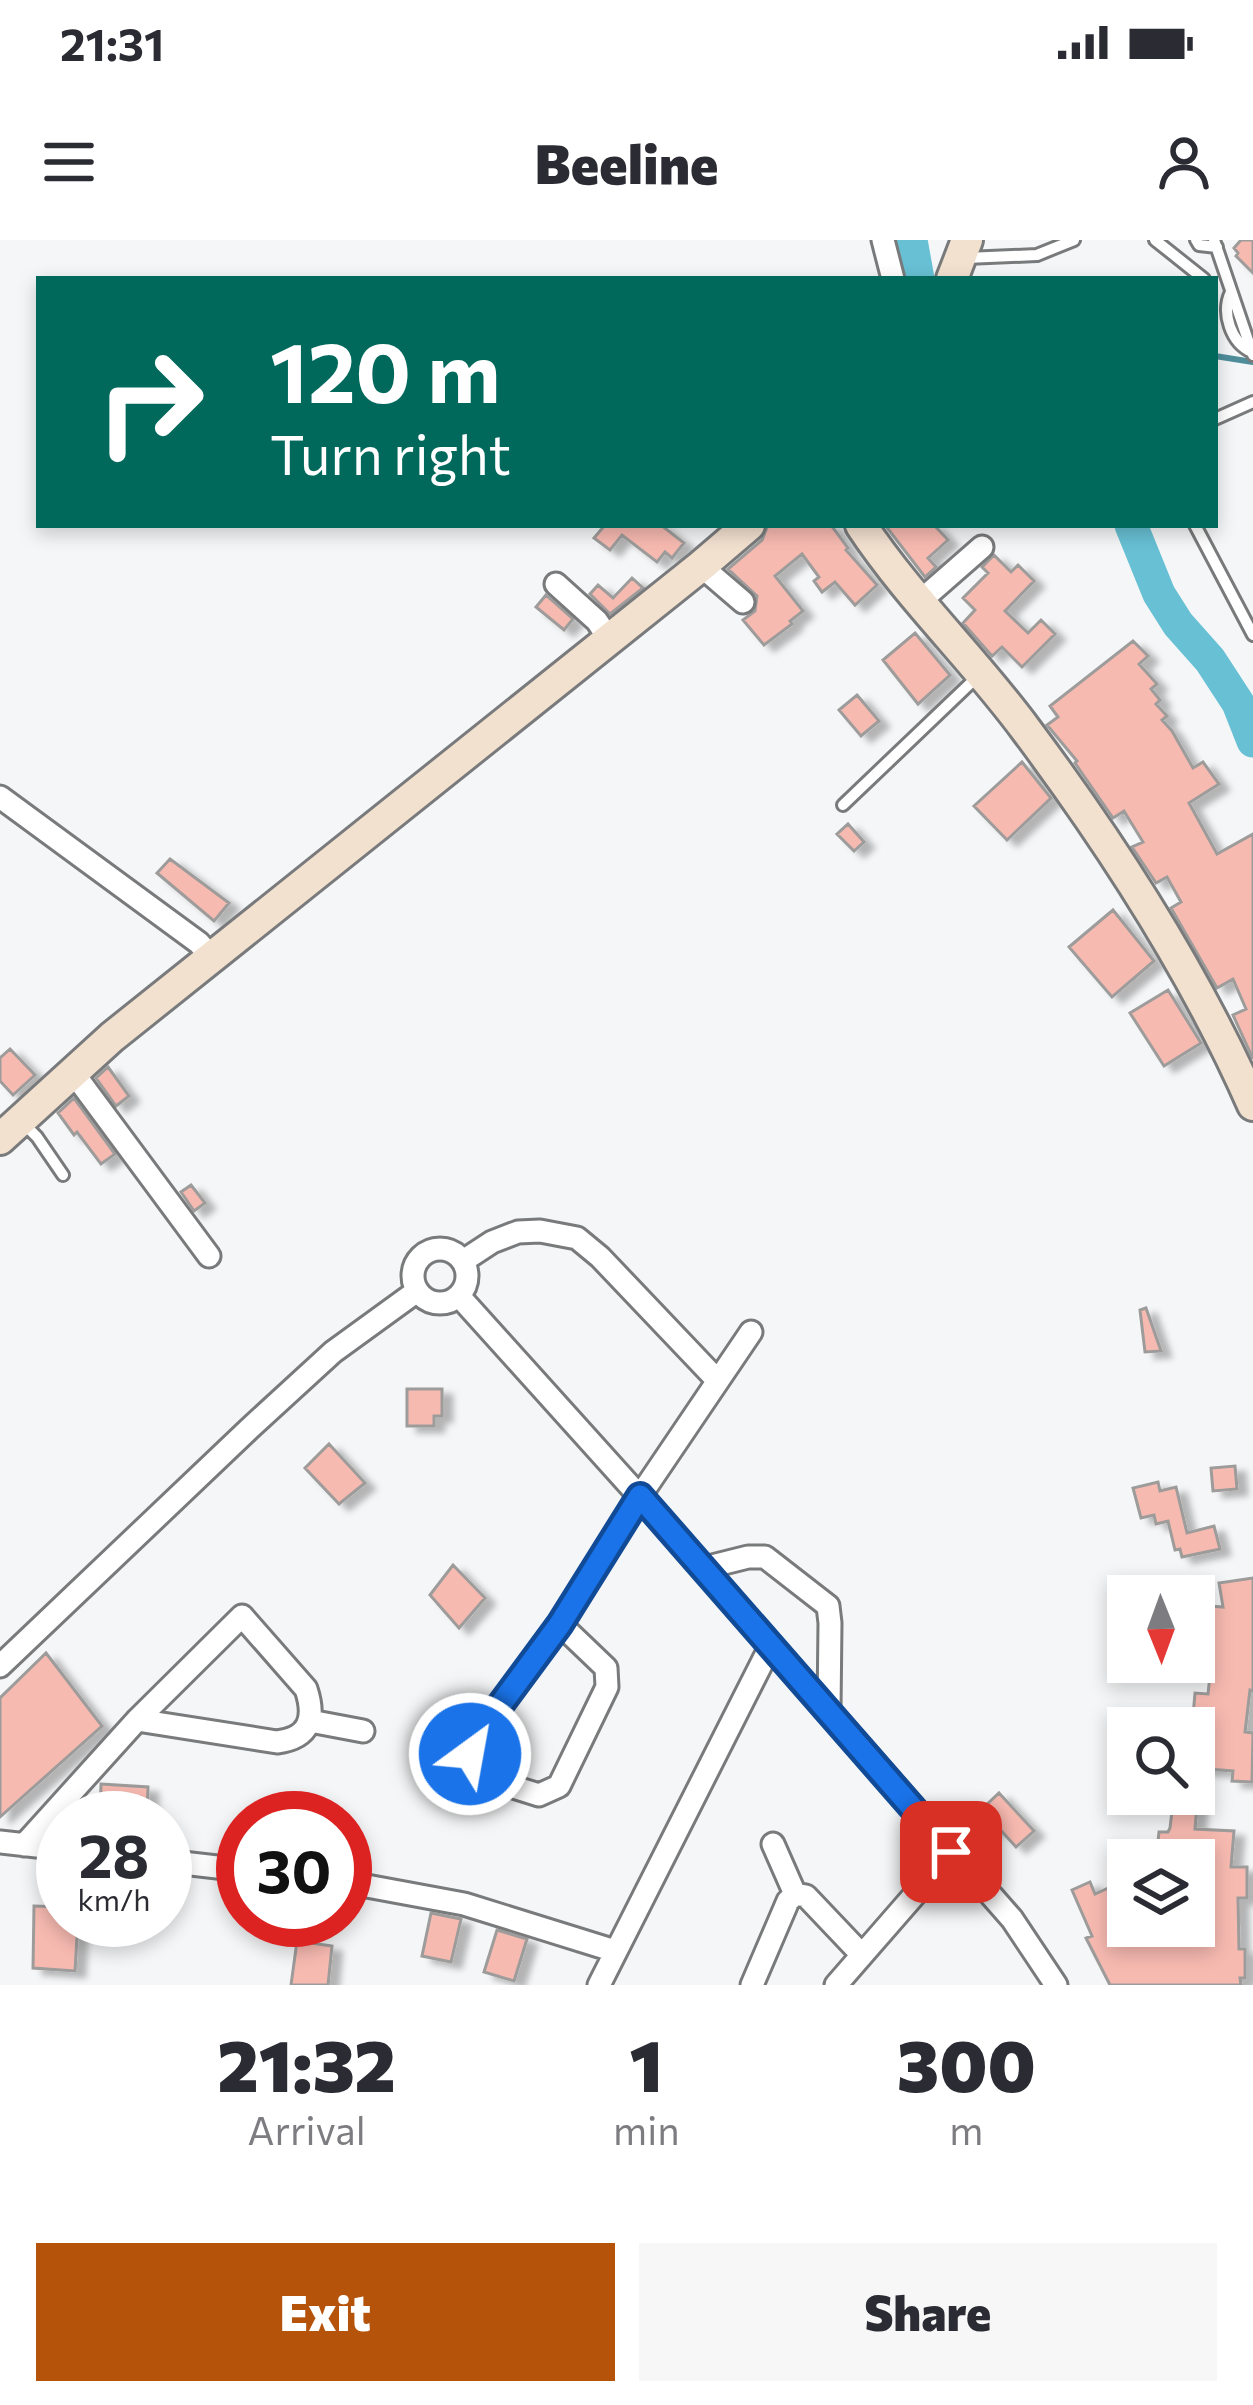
<!DOCTYPE html>
<style>
:root{--surface:#fff;--page:#f7f7f7;--text:#2b2b33;--muted:#7c7c81;--accent:#b45309}
body{margin:0;font-family:Commissioner,sans-serif;background:var(--page);color:var(--text);height:100vh;display:flex;flex-direction:column;font-size:45px;white-space:nowrap}
*{box-sizing:border-box;margin:0}
p{font-size:39px;color:var(--muted)}
.icon{flex:none;width:66px;height:66px;fill:none;stroke:currentColor;stroke-width:2;stroke-linecap:round;stroke-linejoin:round}
.map{position:relative;height:1745px;overflow:hidden}
.side{display:flex;flex-direction:column;background:var(--surface);flex:1}
.side>*{flex:none}
.top-card{position:absolute;left:36px;top:36px;width:1182px;height:252px;border-radius:0px;box-shadow:0 6px 18px #0003;background:#00695c;color:#fff;overflow:hidden}
.needle{width:78px;rotate:179deg}
.buttons{position:absolute;left:1107px;top:1335px;display:grid;gap:24px}
.buttons a{display:grid;place-items:center;width:108px;height:108px;border-radius:0px;background:var(--surface);box-shadow:0 6px 18px #0003;font-size:60px}
.speed{position:absolute;left:36px;top:1551px;display:flex;gap:24px;font-size:60px;font-weight:700;text-align:center}
.speed>*{display:grid;place-content:center;width:156px;height:156px;border-radius:50%;background:var(--surface);box-shadow:0 6px 18px #0003;line-height:1}
.speed small{font-size:30px;font-weight:400}
.speed .limit{border:18px solid #d22;background:#fff;color:#111}
.pin{position:absolute;display:grid;place-items:center;width:102px;height:102px;color:#fff;margin:-51px;border-radius:24px;box-shadow:0 6px 18px #0006}
.me{position:absolute;width:132px;margin:-66px;rotate:32deg;stroke-linejoin:round;filter:drop-shadow(0 0 9px #0008)}
.turn{display:flex;align-items:center;gap:42px;height:252px;padding:0 36px;font-size:54px}
.turn .icon{width:156px;height:156px;stroke-width:2.5}
.turn b{display:block;font-size:84px;line-height:102px}
.eta{display:flex;justify-content:space-evenly;align-items:center;height:204px;text-align:center}
.eta b{font-size:72px;font-weight:800;line-height:84px}
.cta{display:flex;gap:24px;margin-top:auto;padding:24px 36px}
.cta a{flex:1;height:138px;border-radius:0px;background:var(--accent);color:#fff;font-size:48px;font-weight:800;line-height:138px;text-align:center}
.cta a+a{background:var(--page);color:var(--text)}
.status{display:flex;justify-content:space-between;align-items:center;height:84px;padding:0 60px;background:var(--surface);direction:ltr}
.status svg{height:33px;fill:currentColor}
header{display:flex;justify-content:space-between;align-items:center;height:156px;padding:0 36px;background:var(--surface);font-size:54px;font-weight:800}
.map>svg:first-child{display:block}
.lines{fill:none;stroke-linecap:round;stroke-linejoin:round}
.stream{stroke:#4f8d9b;stroke-width:6}
.river{stroke:#68c0d4;stroke-width:33}
.building{fill:#f7bab1;stroke:#9d9c9b;stroke-width:3;filter:url(#shadow)}
.service-casing{stroke:#797a7b;stroke-width:16}
.minor-casing{stroke:#797a7b;stroke-width:27}
.secondary-casing{stroke:#797a7b;stroke-width:36}
.service{stroke:#fff;stroke-width:10}
.minor{stroke:#fff;stroke-width:21}
.secondary{stroke:#f3e1d0;stroke-width:30}
.route-casing{stroke:#114b97;stroke-width:30}
.route{stroke:#1a73e8;stroke-width:21}
</style>
<div class="status"><b>21:31</b><svg viewBox="0 0 49 12"><path d="M0 12V9h3v3zM5 12V6h3v6zM10 12V3h3v9zM15 12V0h3v12zM26 1h20v11H26zM47 4h2v5h-2z"/></svg></div>
<header><svg class="icon" aria-label="menu" viewBox="0 0 24 24"><path d="M4 6h16M4 12h16M4 18h16"/></svg>Beeline<svg class="icon" aria-label="person" viewBox="0 0 24 24"><circle cx="12" cy="8" r="4"/><path d="M4 21q1-7 8-7t8 7"/></svg></header>
<div class="map">
<svg width="1253" height="1745" viewBox="0 0 1253 1745">
<defs>
<filter id="shadow"><feDropShadow dx="10" dy="6" stdDeviation="3" flood-color="#0004"/></filter>
</defs>
<rect width="100%" height="100%" fill="#f5f6f7"/>
<g class="lines">
<path class="stream" d="M 1215,116 L 1253,122"/>
<path class="river" d="M 911,0 L 918,39
M 1131,285 L 1159,354 L 1178,384 L 1210,420 L 1238,463 L 1253,501"/>
</g>
<path class="building" d="M 1241,0 L 1253,0 L 1253,33 L 1236,16 L 1238,13 L 1234,8 Z
M 605,285 L 661,285 L 684,303 L 672,318 L 665,312 L 657,322 L 622,295 L 610,310 L 594,298 Z
M 768,285 L 831,285 L 848,308 L 846,310 L 877,345 L 855,365 L 835,342 L 822,352 L 814,341 L 819,337 L 802,314 L 775,336 L 803,371 L 790,381 L 792,384 L 764,405 L 743,380 L 755,371 L 757,356 L 728,329 L 762,300 Z
M 885,285 L 934,285 L 948,300 L 928,318 L 936,327 L 925,337 Z
M 994,315 L 1011,332 L 1018,325 L 1034,341 L 1005,371 L 1028,393 L 1041,380 L 1055,394 L 1022,427 L 1002,407 L 992,416 L 963,383 L 975,370 L 963,358 L 988,333 L 982,327 Z
M 632,338 L 643,348 L 610,374 L 590,354 L 598,345 L 613,358 Z
M 546,355 L 573,379 L 564,390 L 536,367 Z
M 915,393 L 950,435 L 918,464 L 883,420 Z
M 1133,401 L 1148,416 L 1139,424 L 1157,444 L 1151,449 L 1160,460 L 1156,464 L 1167,476 L 1162,480 L 1172,491 L 1193,528 L 1203,522 L 1219,544 L 1189,563 L 1217,614 L 1253,594 L 1253,819 L 1233,775 L 1246,769 L 1233,739 L 1217,748 L 1171,668 L 1181,662 L 1167,637 L 1156,643 L 1132,607 L 1143,602 L 1124,571 L 1113,578 L 1075,523 L 1077,521 L 1047,485 L 1058,477 L 1050,466 Z
M 857,455 L 879,481 L 861,496 L 839,470 Z
M 1022,522 L 1051,558 L 1007,600 L 974,566 Z
M 848,584 L 864,602 L 854,611 L 837,594 Z
M 170,619 L 229,663 L 214,681 L 157,633 Z
M 1113,670 L 1154,721 L 1112,757 L 1069,707 Z
M 1168,750 L 1201,803 L 1164,826 L 1130,773 Z
M 10,809 L 35,835 L 13,855 L 0,841 L 0,818 Z
M 108,827 L 129,856 L 116,866 L 96,838 Z
M 74,858 L 115,914 L 101,924 L 77,892 L 74,895 L 58,873 Z
M 191,945 L 205,963 L 194,971 L 181,952 Z
M 1146,1068 L 1161,1111 L 1145,1112 L 1140,1070 Z
M 407,1149 L 442,1149 L 442,1176 L 434,1176 L 434,1186 L 407,1186 Z
M 329,1204 L 365,1243 L 339,1264 L 305,1228 Z
M 1235,1226 L 1237,1249 L 1213,1251 L 1211,1228 Z
M 1158,1242 L 1160,1251 L 1176,1247 L 1187,1293 L 1214,1286 L 1220,1309 L 1182,1317 L 1180,1309 L 1175,1310 L 1168,1281 L 1156,1284 L 1154,1275 L 1141,1278 L 1133,1248 Z
M 453,1325 L 485,1358 L 459,1388 L 430,1355 Z
M 1253,1338 L 1253,1451 L 1250,1450 L 1245,1492 L 1253,1493 L 1252,1542 L 1232,1541 L 1233,1531 L 1194,1528 L 1194,1488 L 1164,1488 L 1165,1474 L 1193,1476 L 1195,1453 L 1208,1454 L 1212,1416 L 1206,1415 L 1210,1366 L 1223,1367 L 1219,1343 Z
M 46,1413 L 102,1486 L 0,1577 L 0,1458 Z
M 101,1544 L 148,1547 L 147,1578 L 100,1578 Z
M 999,1553 L 1034,1591 L 1016,1607 L 996,1585 L 985,1594 L 976,1583 L 986,1573 L 982,1569 Z
M 1174,1554 L 1198,1554 L 1195,1589 L 1234,1591 L 1231,1627 L 1247,1627 L 1247,1658 L 1238,1658 L 1239,1709 L 1245,1709 L 1245,1738 L 1240,1738 L 1241,1745 L 1110,1745 L 1086,1698 L 1092,1696 L 1072,1650 L 1090,1642 L 1095,1654 L 1128,1639 L 1128,1686 L 1194,1686 L 1194,1620 L 1156,1620 L 1159,1592 L 1168,1592 L 1170,1588 Z
M 34,1666 L 63,1667 L 63,1680 L 78,1680 L 75,1731 L 33,1728 Z
M 431,1673 L 461,1679 L 451,1722 L 422,1716 Z
M 497,1690 L 527,1699 L 514,1741 L 484,1732 Z
M 297,1701 L 332,1706 L 328,1745 L 291,1745 Z"/>
<g class="lines">
<g class="service-casing">
<path id="service" d="M 1155,0 L 1204,39
M 1196,0 L 1199,5 L 1217,7
M 1214,0 L 1253,115
M 966,18 L 1037,15 L 1074,0
M 1231,52 C 1221,73 1231,103 1252,112
M 1215,179 L 1253,162
M 1195,285 L 1253,395
M 843,565 L 977,437
M 22,882 L 37,897 L 63,935"/>
</g>
<g class="minor-casing">
<path id="minor" d="M 883,0 L 893,39
M 701,326 L 743,362
M 556,344 L 597,381 L 609,399
M 918,363 L 982,307
M 0,557 L 199,703 L 212,718
M 72,831 L 209,1016
M413 1036a27 27 0 1 1 54 0a27 27 0 1 1-54 0Z
M 463,1021 L 492,1002 L 518,992 L 540,991 L 577,998 L 600,1017 L 717,1140
M 459,1056 L 704,1328 L 1012,1679 L 1056,1745
M 704,1328 L 748,1317 L 765,1317 L 828,1366 L 830,1383 L 829,1470
M 0,1426 L 249,1189 L 333,1112 L 417,1051
M 310,1481 L 363,1491
M 471,1529 L 470,1514 L 473,1502 L 560,1384 L 640,1256 L 751,1092
M 471,1529 L 481,1537 L 539,1555 L 559,1546 L 607,1447 L 606,1428 L 560,1384
M 0,1602 L 63,1609
M 773,1604 L 795,1654 L 806,1656 L 862,1715
M 24,1605 L 137,1480 L 242,1376 L 306,1449 C 316,1479 309,1498 277,1502 L 137,1480
M 165,1621 L 243,1630
M 345,1642 L 464,1664 L 615,1711
M 599,1745 L 771,1405
M 752,1745 L 788,1661 L 795,1654
M 836,1745 L 951,1613"/>
</g>
<g class="secondary-casing">
<path id="secondary" d="M 952,39 L 967,0
M 861,285 C 910,359 975,420 1027,491 C 1113,606 1195,733 1253,865
M 0,899 L 112,797 L 701,326 L 749,285"/>
</g>
<use href="#service" class="service"/>
<use href="#minor" class="minor"/>
<use href="#secondary" class="secondary"/>
</g>
<g class="lines">
<g class="route-casing">
<path id="route" d="M 470,1514 L 473,1502 L 560,1384 L 640,1256 L 951,1612"/>
</g>
<use href="#route" class="route"/>
</g>
</svg>
<div class="buttons">
<a><svg class="needle" viewBox="-14 -14 28 28"><path d="M0-13l5 13h-10z" fill="#e53935"/><path d="M0 13l5-13h-10z" fill="#7c7c81"/></svg></a>
<a><svg class="icon" aria-label="search" viewBox="0 0 24 24"><circle cx="10" cy="10" r="6"/><path d="M15 15l6 6"/></svg></a>
<a><svg class="icon" aria-label="layers" viewBox="0 0 24 24"><path d="M12 4l9 5-9 5-9-5zM3 14l9 5 9-5"/></svg></a>
</div>
<div class="speed"><div>28<small>km/h</small></div><div class="limit">30</div></div>
<div class="pin" style="left:951px;top:1612px;background:#d93025"><svg class="icon" aria-label="arrive" viewBox="0 0 24 24"><path d="M6 21V4h12l-3 4 3 4H6"/></svg></div>
<svg class="me" style="left:470px;top:1514px" viewBox="-20 -20 40 40"><circle r="17" fill="#1a73e8" stroke="#fff" stroke-width="3"/><path d="M0-11L8 9 0 5-8 9z" fill="#fff"/></svg>
<div class="top-card">
<div class="turn"><svg class="icon" aria-label="right" viewBox="0 0 24 24"><path d="M7 20v-9h11M14 6l5 5-5 5"/></svg><div><b>120 m</b>Turn right</div></div>
</div>
</div>
<section class="side">
<div class="eta">
<div><b>21:32</b><p>Arrival</p></div>
<div><b>1</b><p>min</p></div>
<div><b>300</b><p>m</p></div>
</div>
<div class="cta"><a>Exit</a><a>Share</a></div>
</section>
